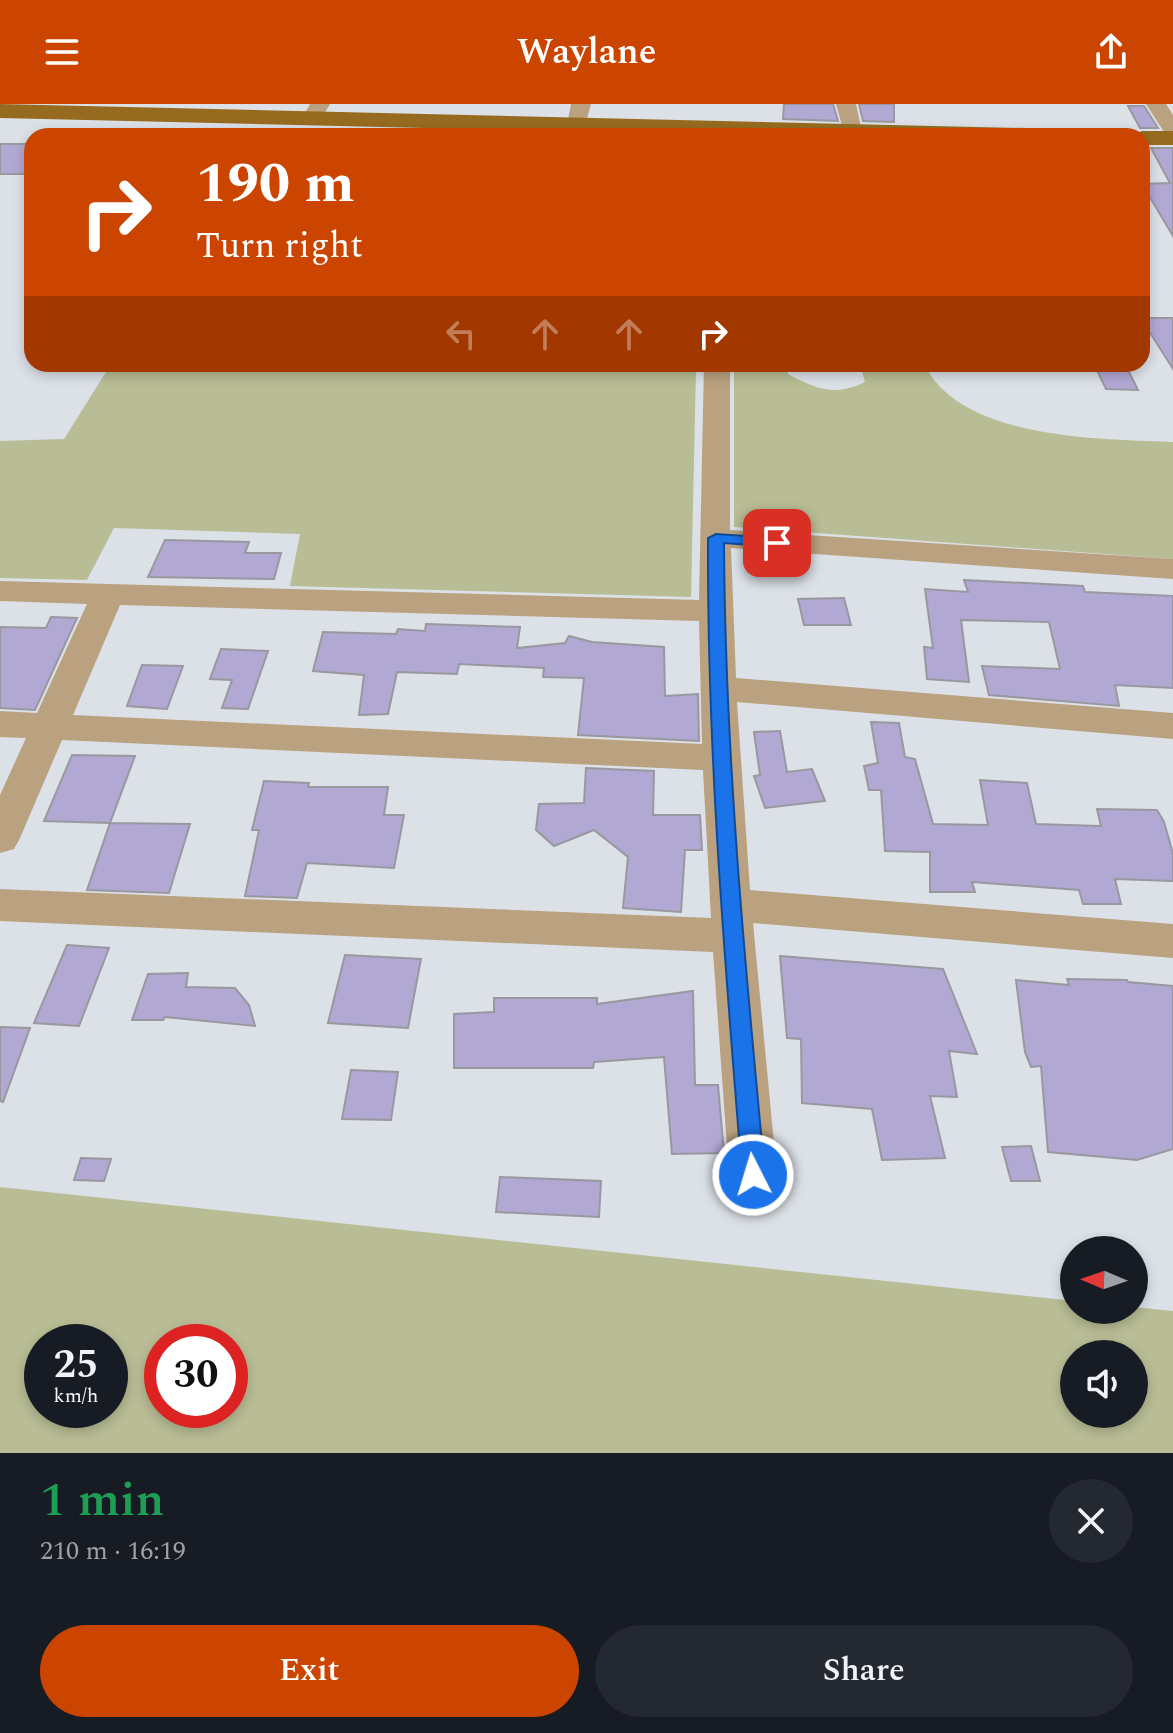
<!DOCTYPE html>
<meta charset="utf-8">
<style>
:root{--surface:#171b24;--page:#242831;--text:#f1f3f6;--muted:#9ea1a6;--accent:#cb4500}
body{margin:0;font-family:Spectral,serif;background:var(--page);color:var(--text);height:100vh;display:flex;flex-direction:column;font-size:30px;white-space:nowrap}
*{box-sizing:border-box;margin:0}
p{font-size:26px;color:var(--muted)}
.icon{flex:none;width:44px;height:44px;fill:none;stroke:currentColor;stroke-width:2;stroke-linecap:round;stroke-linejoin:round}
.map{position:relative;height:1349px;overflow:hidden}
.drawer{display:flex;flex-direction:column;background:var(--surface);flex:1}
.drawer>*{flex:none}
.hud{position:absolute;left:24px;top:24px;width:1126px;height:244px;border-radius:24px;box-shadow:0 4px 12px #0003;background:#cb4500;color:#fff;overflow:hidden}
.needle{width:52px;rotate:272deg}
.tools{position:absolute;left:1060px;top:1132px;display:grid;gap:16px}
.tools a{display:grid;place-items:center;width:88px;height:88px;border-radius:50%;background:var(--surface);box-shadow:0 4px 12px #0003;font-size:40px}
.speed{position:absolute;left:24px;top:1220px;display:flex;gap:16px;font-size:40px;font-weight:700;text-align:center}
.speed>*{display:grid;place-content:center;width:104px;height:104px;border-radius:50%;background:var(--surface);box-shadow:0 4px 12px #0003;line-height:1}
.speed small{font-size:20px;font-weight:400}
.speed .limit{border:12px solid #d22;background:#fff;color:#111}
.pin{position:absolute;display:grid;place-items:center;width:68px;height:68px;color:#fff;margin:-34px;border-radius:16px;box-shadow:0 4px 12px #0006}
.me{position:absolute;width:88px;margin:-44px;rotate:355deg;stroke-linejoin:round;filter:drop-shadow(0 0 6px #0008)}
.turn{display:flex;align-items:center;gap:28px;height:168px;padding:0 40px;font-size:36px}
.turn .icon{width:104px;height:104px;stroke-width:2.5}
.turn b{display:block;font-size:56px;line-height:68px}
.lanes{display:flex;align-items:center;height:76px;padding:0 40px;background:#0003;justify-content:center;gap:40px;direction:ltr}
.lanes .off{opacity:.35}
.round{display:grid;place-items:center;flex:none;width:84px;height:84px;border-radius:42px;background:var(--page)}
.overview{display:flex;align-items:center;justify-content:space-between;height:136px;padding:0 40px}
h1{font-size:48px;font-weight:600;line-height:60px;color:#1e9e55}
.button{display:flex;gap:16px;margin-top:auto;padding:16px 40px}
.button a{flex:1;height:92px;border-radius:48px;background:var(--accent);color:#fff;font-size:32px;font-weight:600;line-height:92px;text-align:center}
.button a+a{background:var(--page);color:var(--text)}
header{display:flex;justify-content:space-between;align-items:center;height:104px;padding:0 40px;background:var(--accent);color:#fff;font-size:36px;font-weight:600}
.map>svg:first-child{display:block}
.green{fill:#b8bd95;fill-rule:evenodd}
.building{fill:#b2a8d4;stroke:#99989f;stroke-width:2}
.lines{fill:none;stroke-linecap:round;stroke-linejoin:round}
.minor{fill:#baa17f;fill-rule:evenodd}
.major{fill:#976b1f;fill-rule:evenodd}
.route{fill:#1a73e8;stroke:#114b97;stroke-width:2}
</style>
<header><svg class="icon" aria-label="menu" viewBox="0 0 24 24"><path d="M4 6h16M4 12h16M4 18h16"/></svg>Waylane<svg class="icon" aria-label="share" viewBox="0 0 24 24"><path d="M12 15V3M7 8l5-5 5 5M5 13v7h14v-7"/></svg></header>
<div class="map">
<svg width="1173" height="1349" viewBox="0 0 1173 1349">
<rect width="100%" height="100%" fill="#dbe1e7"/>
<path class="green" d="M 111,260 L 635,260 L 635,263 L 696,263 L 691,493 L 290,482 L 300,430 L 114,424 L 87,476 L 0,474 L 0,337 L 64,335 Z
M 734,260 L 786,260 L 788,270 C 817,285 834,293 865,278 L 860,260 L 924,260 C 961,336 1100,335 1173,338 L 1173,455 L 734,423 Z
M 0,1083 L 1074,1197 L 1074,1206 L 1134,1206 L 1134,1203 L 1173,1207 L 1173,1349 L 0,1349 ZM 110,1238 L 110,1306 L 42,1306 L 42,1238 ZM 162,1238 L 230,1238 L 230,1306 L 162,1306 ZM 1074,1250 L 1134,1250 L 1134,1310 L 1074,1310 Z"/>
<path class="building" d="M 784,0 L 833,0 L 838,17 L 783,15 Z
M 859,0 L 894,0 L 894,18 L 863,17 Z
M 1128,2 L 1144,2 L 1158,24 L 1140,24 Z
M 0,40 L 32,40 L 32,70 L 0,70 Z
M 1151,44 L 1173,44 L 1173,132 L 1142,80 L 1170,79 Z
M 1142,214 L 1173,214 L 1173,265 L 1142,216 Z
M 1094,260 L 1125,260 L 1138,286 L 1106,285 Z
M 165,436 L 249,438 L 245,449 L 281,449 L 274,475 L 148,473 Z
M 964,476 L 1083,482 L 1085,488 L 1173,492 L 1173,584 L 1115,581 L 1119,602 L 989,591 L 982,562 L 1060,565 L 1049,518 L 961,516 L 969,578 L 927,575 L 924,543 L 933,544 L 925,485 L 968,488 Z
M 844,494 L 851,521 L 804,521 L 798,495 Z
M 51,513 L 77,514 L 35,606 L 0,604 L 0,523 L 46,524 Z
M 426,520 L 520,523 L 517,544 L 565,539 L 569,532 L 592,538 L 664,543 L 665,592 L 698,590 L 699,637 L 578,631 L 584,574 L 543,573 L 544,564 L 459,560 L 457,570 L 397,568 L 388,610 L 359,611 L 364,571 L 313,567 L 323,528 L 396,530 L 398,525 L 425,527 Z
M 221,545 L 268,547 L 248,605 L 222,604 L 232,576 L 210,575 Z
M 142,561 L 183,562 L 167,605 L 127,602 Z
M 871,618 L 899,619 L 905,653 L 915,655 L 933,720 L 988,721 L 980,676 L 1027,679 L 1036,720 L 1101,722 L 1097,705 L 1157,706 L 1164,718 L 1173,750 L 1173,777 L 1115,775 L 1121,800 L 1083,800 L 1079,786 L 972,778 L 975,788 L 930,788 L 930,748 L 885,747 L 881,686 L 869,686 L 864,662 L 878,659 Z
M 780,627 L 787,668 L 812,665 L 825,697 L 765,704 L 754,672 L 760,671 L 754,628 Z
M 72,651 L 135,652 L 110,719 L 44,717 Z
M 586,664 L 654,667 L 653,711 L 700,711 L 702,746 L 685,746 L 681,808 L 623,804 L 628,753 L 594,726 L 554,742 L 536,726 L 539,700 L 584,699 Z
M 264,677 L 309,679 L 308,683 L 388,683 L 384,711 L 404,711 L 394,764 L 307,759 L 297,794 L 245,792 L 259,726 L 252,726 Z
M 110,719 L 190,720 L 169,789 L 87,786 Z
M 67,841 L 109,844 L 79,922 L 34,919 Z
M 345,851 L 421,855 L 408,924 L 328,919 Z
M 780,852 L 943,865 L 977,950 L 949,947 L 957,993 L 930,992 L 945,1054 L 882,1056 L 872,1005 L 802,999 L 801,935 L 787,934 Z
M 188,869 L 186,883 L 235,884 L 249,901 L 255,922 L 165,913 L 163,916 L 132,916 L 148,870 Z
M 1067,875 L 1127,876 L 1128,878 L 1173,882 L 1173,1045 L 1137,1056 L 1048,1048 L 1041,962 L 1031,963 L 1025,948 L 1016,876 L 1069,881 Z
M 693,887 L 695,981 L 718,981 L 724,1049 L 672,1050 L 664,953 L 594,958 L 593,964 L 454,964 L 454,910 L 494,908 L 494,894 L 597,894 L 597,900 Z
M 0,923 L 30,924 L 3,998 L 0,997 Z
M 351,966 L 398,968 L 391,1016 L 342,1015 Z
M 1031,1042 L 1040,1077 L 1011,1077 L 1002,1043 Z
M 81,1054 L 111,1055 L 104,1077 L 74,1076 Z
M 500,1073 L 601,1077 L 599,1113 L 496,1108 Z"/>
<g class="lines">
<path class="minor" d="M 310,0 L 330,0 L 319,18 L 305,18 L 302,14 Z
M 571,0 L 591,0 L 584,25 L 577,27 L 567,21 Z
M 836,0 L 856,0 L 862,28 L 859,32 L 845,32 Z
M 1146,0 L 1166,0 L 1173,11 L 1173,33 L 1166,31 Z
M 704,260 L 730,260 L 730,426 L 1173,455 L 1173,475 L 731,444 L 736,574 L 1173,609 L 1173,635 L 737,598 L 750,786 L 1173,820 L 1173,854 L 753,819 L 777,1071 L 770,1087 L 753,1093 L 736,1087 L 729,1071 L 713,848 L 0,817 L 0,785 L 711,814 L 703,666 L 62,636 L 20,734 L 14,745 L 0,749 L 0,691 L 26,634 L 0,633 L 0,607 L 37,609 L 87,500 L 0,497 L 0,477 L 699,496 ZM 120,501 L 699,517 L 702,640 L 73,611 Z"/>
<path class="major" d="M 0,0 L 1064,25 L 1072,27 L 1076,32 L 762,32 L 0,14 Z
M 1142,27 L 1173,27 L 1173,41 L 1142,41 L 1142,32 L 1131,32 Z"/>
</g>
<path class="route" d="M 716,430 L 777,434 L 785,439 L 777,443 L 724,439 C 725,650 745,862 765,1071 L 761,1079 L 753,1082 L 745,1079 L 742,1071 C 725,860 707,647 708,434 Z"/>
</svg>
<div class="tools">
<a><svg class="needle" viewBox="-14 -14 28 28"><path d="M0-13l5 13h-10z" fill="#e53935"/><path d="M0 13l5-13h-10z" fill="#9ea1a6"/></svg></a>
<a><svg class="icon" aria-label="sound" viewBox="0 0 24 24"><path d="M4 9h4l5-4v14l-5-4H4zM17 9q2 3 0 6"/></svg></a>
</div>
<div class="speed"><div>25<small>km/h</small></div><div class="limit">30</div></div>
<div class="pin" style="left:777px;top:439px;background:#d93025"><svg class="icon" aria-label="arrive" viewBox="0 0 24 24"><path d="M6 21V4h12l-3 4 3 4H6"/></svg></div>
<svg class="me" style="left:753px;top:1071px" viewBox="-20 -20 40 40"><circle r="17" fill="#1a73e8" stroke="#fff" stroke-width="3"/><path d="M0-11L8 9 0 5-8 9z" fill="#fff"/></svg>
<div class="hud">
<div class="turn"><svg class="icon" aria-label="right" viewBox="0 0 24 24"><path d="M7 20v-9h11M14 6l5 5-5 5"/></svg><div><b>190 m</b>Turn right</div></div>
<div class="lanes"><svg class="icon off" aria-label="left" viewBox="0 0 24 24"><path d="M17 20v-9H6M10 6l-5 5 5 5"/></svg><svg class="icon off" aria-label="ahead" viewBox="0 0 24 24"><path d="M12 20V5M6 11l6-6 6 6"/></svg><svg class="icon off" aria-label="ahead" viewBox="0 0 24 24"><path d="M12 20V5M6 11l6-6 6 6"/></svg><svg class="icon" aria-label="right" viewBox="0 0 24 24"><path d="M7 20v-9h11M14 6l5 5-5 5"/></svg></div>
</div>
</div>
<section class="drawer">
<div class="overview"><div><h1>1 min</h1><p>210 m · 16:19</p></div><a class="round"><svg class="icon" aria-label="close" viewBox="0 0 24 24"><path d="M6 6l12 12M18 6L6 18"/></svg></a></div>
<div class="button"><a>Exit</a><a>Share</a></div>
</section>
